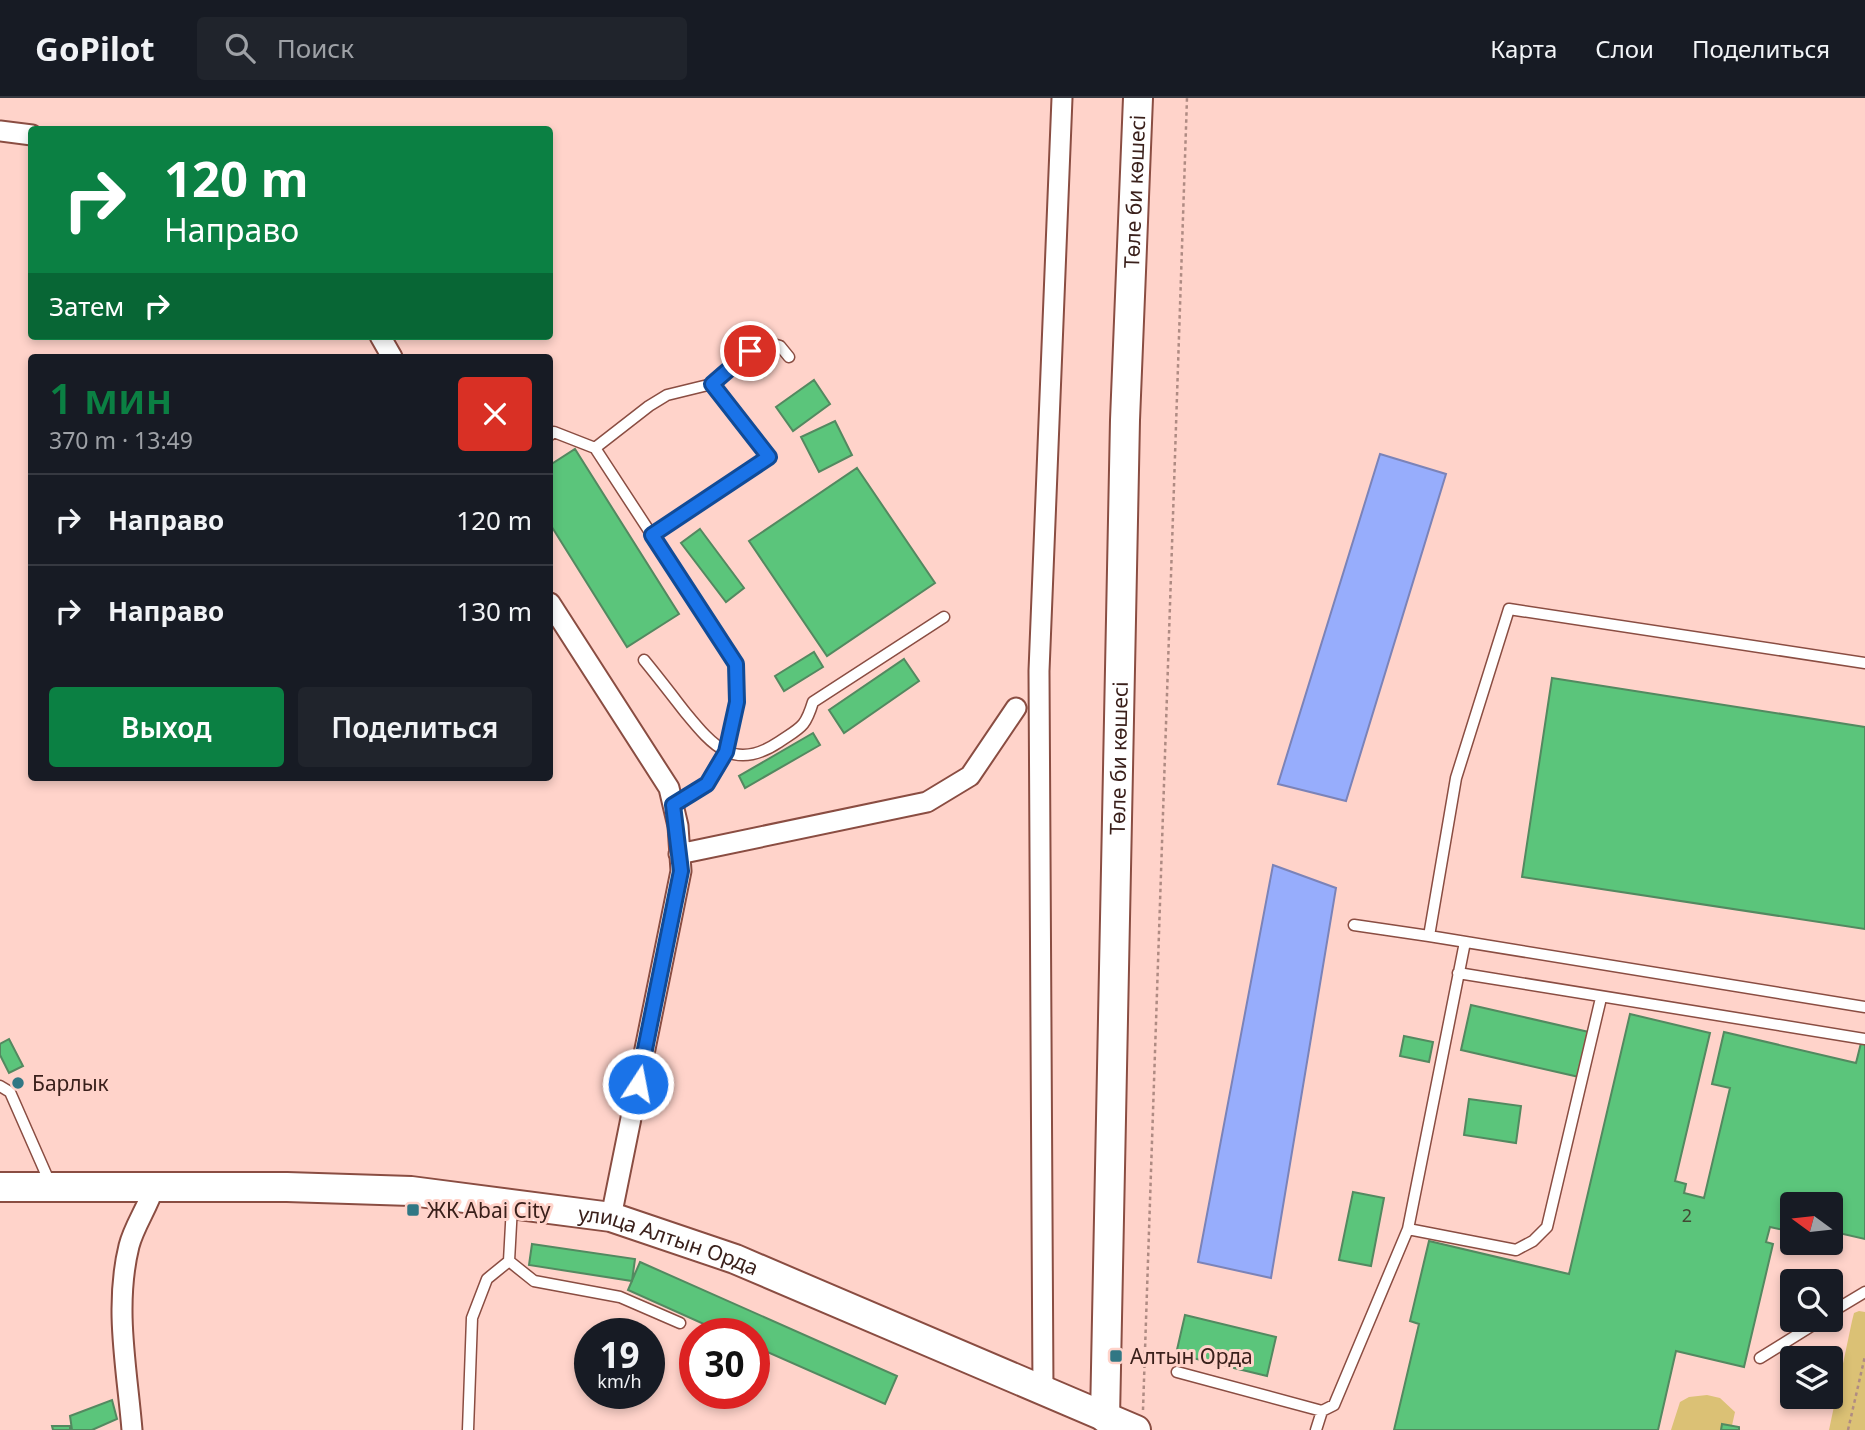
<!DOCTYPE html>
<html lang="ru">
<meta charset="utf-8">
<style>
:root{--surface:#171b24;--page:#20242c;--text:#f1f3f6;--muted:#9ea1a6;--line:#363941;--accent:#0b8043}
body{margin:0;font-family:"Noto Sans",sans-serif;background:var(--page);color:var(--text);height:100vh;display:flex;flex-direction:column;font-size:26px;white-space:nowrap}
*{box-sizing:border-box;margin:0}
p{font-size:23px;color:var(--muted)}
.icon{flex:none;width:38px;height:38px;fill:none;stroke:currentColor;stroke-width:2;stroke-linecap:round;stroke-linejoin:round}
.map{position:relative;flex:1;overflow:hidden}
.panel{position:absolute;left:28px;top:256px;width:525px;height:427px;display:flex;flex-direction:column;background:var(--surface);border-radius:7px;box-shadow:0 4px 10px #0003}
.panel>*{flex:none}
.banner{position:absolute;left:28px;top:28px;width:525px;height:214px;border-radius:7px;box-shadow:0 4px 10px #0003;background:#0b8043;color:#fff;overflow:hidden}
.needle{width:46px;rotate:285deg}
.buttons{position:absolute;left:1780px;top:1094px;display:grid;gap:14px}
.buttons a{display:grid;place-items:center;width:63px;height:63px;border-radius:7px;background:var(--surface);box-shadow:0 4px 10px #0003;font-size:35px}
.speed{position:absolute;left:574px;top:1220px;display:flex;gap:14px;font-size:35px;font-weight:700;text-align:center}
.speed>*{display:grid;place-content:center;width:91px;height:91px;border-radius:50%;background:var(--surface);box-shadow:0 4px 10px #0003;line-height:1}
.speed small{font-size:18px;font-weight:400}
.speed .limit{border:10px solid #d22;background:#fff;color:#111}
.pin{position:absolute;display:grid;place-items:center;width:60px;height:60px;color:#fff;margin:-30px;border:4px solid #fff;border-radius:50%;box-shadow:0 2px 7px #0007}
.me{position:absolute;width:77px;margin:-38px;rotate:11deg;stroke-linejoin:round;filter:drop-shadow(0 0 5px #0008)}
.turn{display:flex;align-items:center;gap:24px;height:147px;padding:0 21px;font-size:32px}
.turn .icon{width:91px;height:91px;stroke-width:2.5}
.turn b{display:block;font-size:49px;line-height:60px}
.then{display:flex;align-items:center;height:66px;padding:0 21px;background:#0003;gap:14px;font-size:26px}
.round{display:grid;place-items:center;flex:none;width:74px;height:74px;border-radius:7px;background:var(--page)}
.headline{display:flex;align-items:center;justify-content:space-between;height:119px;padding:0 21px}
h1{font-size:42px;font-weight:600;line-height:52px;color:var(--accent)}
.action{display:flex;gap:14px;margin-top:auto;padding:14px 21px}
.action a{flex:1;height:80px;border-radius:7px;background:var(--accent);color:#fff;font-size:28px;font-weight:600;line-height:80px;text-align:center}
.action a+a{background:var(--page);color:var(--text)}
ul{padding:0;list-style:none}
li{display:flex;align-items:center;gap:21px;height:91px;padding:0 21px;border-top:2px solid var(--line)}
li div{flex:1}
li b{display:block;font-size:26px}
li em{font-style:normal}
header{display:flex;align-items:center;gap:42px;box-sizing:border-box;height:98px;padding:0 35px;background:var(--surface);border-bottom:2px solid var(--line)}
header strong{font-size:33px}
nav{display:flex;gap:38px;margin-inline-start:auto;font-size:24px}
.search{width:490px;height:63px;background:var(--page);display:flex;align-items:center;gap:18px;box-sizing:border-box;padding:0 24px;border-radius:7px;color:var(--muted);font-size:26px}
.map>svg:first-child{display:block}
.green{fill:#dbc175}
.water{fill:#97adfc;stroke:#7b83b8;stroke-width:2}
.building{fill:#5bc57b;stroke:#538960;stroke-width:2}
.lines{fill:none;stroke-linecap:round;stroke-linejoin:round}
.service-casing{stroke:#8a4d42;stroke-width:13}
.minor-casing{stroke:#8a4d42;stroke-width:23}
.secondary-casing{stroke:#8a4d42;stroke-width:32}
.path{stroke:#af8b83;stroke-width:2.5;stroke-dasharray:3.5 3.5;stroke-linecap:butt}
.service{stroke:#fff;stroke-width:10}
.minor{stroke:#fff;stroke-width:19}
.secondary{stroke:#fff;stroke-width:28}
.route-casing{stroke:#114b97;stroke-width:18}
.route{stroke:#1a73e8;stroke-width:12}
.poi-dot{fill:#317784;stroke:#ffd3ca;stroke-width:2.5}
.labels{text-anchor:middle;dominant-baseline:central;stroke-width:6;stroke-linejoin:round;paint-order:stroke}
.number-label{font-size:18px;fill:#424933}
.street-label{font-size:21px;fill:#3a201b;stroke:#ffd3ca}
.poi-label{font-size:21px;fill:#3a201b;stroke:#ffd3ca;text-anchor:start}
</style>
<header>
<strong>GoPilot</strong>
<div class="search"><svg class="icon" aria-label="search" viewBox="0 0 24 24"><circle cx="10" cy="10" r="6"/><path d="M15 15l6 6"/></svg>Поиск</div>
<nav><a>Карта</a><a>Слои</a><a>Поделиться</a></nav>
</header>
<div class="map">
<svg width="1865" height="1332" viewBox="0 0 1865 1332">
<rect width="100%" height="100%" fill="#ffd3ca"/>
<path class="green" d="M 1859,1213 L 1865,1214 L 1865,1332 L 1829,1332 L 1852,1223 L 1854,1215 Z
M 1707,1297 L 1720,1300 L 1735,1314 L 1731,1332 L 1671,1332 L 1680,1304 L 1689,1299 Z"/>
<path class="water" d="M 1380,356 L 1446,376 L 1346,703 L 1278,686 Z
M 1273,767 L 1336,790 L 1271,1180 L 1198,1164 Z"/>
<path class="building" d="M 814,282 L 830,306 L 793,333 L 776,309 Z
M 835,323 L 852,357 L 819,374 L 801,339 Z
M 575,351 L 679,516 L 627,549 L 550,426 L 550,367 Z
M 857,370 L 935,485 L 827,558 L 749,443 Z
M 700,431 L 744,490 L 726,504 L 681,445 Z
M 814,554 L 823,569 L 784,593 L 775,578 Z
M 904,561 L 919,583 L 844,635 L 829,612 Z
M 1552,580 L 1865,629 L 1865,831 L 1522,779 Z
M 813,635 L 820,647 L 745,690 L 739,678 Z
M 1471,907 L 1589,934 L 1579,979 L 1461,952 Z
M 1630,916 L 1710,935 L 1675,1083 L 1686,1086 L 1684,1095 L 1704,1100 L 1730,990 L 1712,986 L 1724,934 L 1856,965 L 1861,945 L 1865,946 L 1865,1141 L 1830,1133 L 1830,1106 L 1792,1106 L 1792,1134 L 1770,1129 L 1766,1144 L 1773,1146 L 1744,1269 L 1676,1253 L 1658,1332 L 1394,1332 L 1419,1226 L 1410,1223 L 1429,1143 L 1569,1176 Z
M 1404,938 L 1433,944 L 1429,964 L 1400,958 Z
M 9,941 L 23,968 L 9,975 L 0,957 L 0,946 Z
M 1469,1001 L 1521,1008 L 1516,1045 L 1464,1037 Z
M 1353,1094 L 1384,1100 L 1371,1168 L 1339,1162 Z
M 532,1146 L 635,1161 L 632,1183 L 529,1167 Z
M 640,1164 L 897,1278 L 885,1306 L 754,1248 L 754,1236 L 726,1236 L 628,1192 Z
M 1185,1217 L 1276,1239 L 1267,1278 L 1176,1256 Z
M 112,1302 L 117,1321 L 92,1332 L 72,1332 L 70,1318 Z
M 1722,1326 L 1739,1329 L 1739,1332 L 1721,1332 Z
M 52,1328 L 70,1328 L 70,1332 L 53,1332 Z"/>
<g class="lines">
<g class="service-casing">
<path id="service" d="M 550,337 L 554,334 L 595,350
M 652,437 L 769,359 L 712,286
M 644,562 C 658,579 671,596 685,614 C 713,648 734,674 779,644 C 801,629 805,630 813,604 L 944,519
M 673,707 C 683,701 697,695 706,686 C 735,660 737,602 736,566 L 595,350 L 649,308 L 667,297 L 712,286 L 735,264 L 766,244 L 780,248 L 789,259
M 1354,827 L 1429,838 L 1456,680 L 1509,511 L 1865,565
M 1429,838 L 1865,909
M 1458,875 L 1865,941
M 0,988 L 10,994 L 50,1085
M 1408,1131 L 1516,1152 L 1533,1143 L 1547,1129 L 1601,900
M 509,1163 L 534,1183 L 620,1199 L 680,1225
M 1830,1215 L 1865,1194
M 1760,1260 L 1821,1222
M 1177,1274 L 1322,1313 L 1334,1307 L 1408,1131 L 1465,844
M 468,1332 L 472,1220 L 487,1181 L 509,1163 L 512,1108
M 1316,1332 L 1322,1313"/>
</g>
<g class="minor-casing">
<path id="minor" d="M 0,33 L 32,37
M 380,238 L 392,259
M 550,505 L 669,690 L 678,728 L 681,773 L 611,1119
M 679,756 L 927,704 L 970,678 L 1016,610
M 1043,1294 L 1039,573 L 1062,0
M 132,1332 C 127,1271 114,1209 129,1148 C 134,1128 148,1109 154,1089"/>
</g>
<g class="secondary-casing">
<g id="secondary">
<path id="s1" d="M 0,1089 L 287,1089 L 411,1093 L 611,1119 L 735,1161 L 1136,1332"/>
<path id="s2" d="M 1105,1320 L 1125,322 L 1138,0"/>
</g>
</g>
<path class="path" d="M 1143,1312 L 1187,0
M 1848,1332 L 1865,1258"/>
<use href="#service" class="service"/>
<use href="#minor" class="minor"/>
<use href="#secondary" class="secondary"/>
</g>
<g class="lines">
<g class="route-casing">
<path id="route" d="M 638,986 L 681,773 L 673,707 L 707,686 L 726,654 L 737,604 L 736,566 L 652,437 L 769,359 L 712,286 L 750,253"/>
</g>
<use href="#route" class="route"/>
</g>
<g class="poi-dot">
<circle cx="18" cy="985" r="7"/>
<rect x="406" y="1105" width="14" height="14" rx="3.5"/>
<rect x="1109" y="1251" width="14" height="14" rx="3.5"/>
</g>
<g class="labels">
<g class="number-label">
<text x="1687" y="1117">2</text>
</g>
<g class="street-label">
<text stroke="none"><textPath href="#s2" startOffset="1227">Төле би көшесі</textPath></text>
<text stroke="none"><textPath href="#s2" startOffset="660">Төле би көшесі</textPath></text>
<text stroke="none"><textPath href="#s1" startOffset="674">улица Алтын Орда</textPath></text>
</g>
<g class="poi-label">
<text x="32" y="985">Барлык</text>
<text x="427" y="1112">ЖК Abai City</text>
<text x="1130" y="1258">Алтын Орда</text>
</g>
</g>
</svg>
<div class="buttons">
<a><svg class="needle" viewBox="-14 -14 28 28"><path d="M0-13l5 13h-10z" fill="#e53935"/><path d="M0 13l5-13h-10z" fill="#9ea1a6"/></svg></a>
<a><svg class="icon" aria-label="search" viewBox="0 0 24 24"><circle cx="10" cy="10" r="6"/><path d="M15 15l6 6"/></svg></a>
<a><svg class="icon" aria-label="layers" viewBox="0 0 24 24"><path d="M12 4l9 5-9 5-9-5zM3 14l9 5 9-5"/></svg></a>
</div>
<div class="speed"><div>19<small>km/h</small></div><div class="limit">30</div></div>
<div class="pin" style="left:750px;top:253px;background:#d93025"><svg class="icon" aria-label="arrive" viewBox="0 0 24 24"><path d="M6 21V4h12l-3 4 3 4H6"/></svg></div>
<svg class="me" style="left:638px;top:986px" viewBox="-20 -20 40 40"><circle r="17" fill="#1a73e8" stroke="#fff" stroke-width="3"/><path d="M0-11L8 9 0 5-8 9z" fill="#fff"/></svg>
<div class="banner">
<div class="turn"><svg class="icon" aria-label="right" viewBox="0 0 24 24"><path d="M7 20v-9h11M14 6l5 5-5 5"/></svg><div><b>120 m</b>Направо</div></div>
<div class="then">Затем<svg class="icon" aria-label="right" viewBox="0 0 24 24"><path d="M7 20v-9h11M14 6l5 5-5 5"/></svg></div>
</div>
<section class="panel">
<div class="headline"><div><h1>1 мин</h1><p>370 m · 13:49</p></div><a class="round" style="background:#d93025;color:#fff"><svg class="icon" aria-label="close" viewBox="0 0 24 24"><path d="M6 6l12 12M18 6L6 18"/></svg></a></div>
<ul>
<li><svg class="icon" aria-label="right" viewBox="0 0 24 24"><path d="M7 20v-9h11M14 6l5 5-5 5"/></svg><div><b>Направо</b></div><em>120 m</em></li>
<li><svg class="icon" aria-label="right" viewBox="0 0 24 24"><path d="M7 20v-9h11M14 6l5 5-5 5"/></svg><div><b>Направо</b></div><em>130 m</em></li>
</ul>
<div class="action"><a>Выход</a><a>Поделиться</a></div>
</section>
</div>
